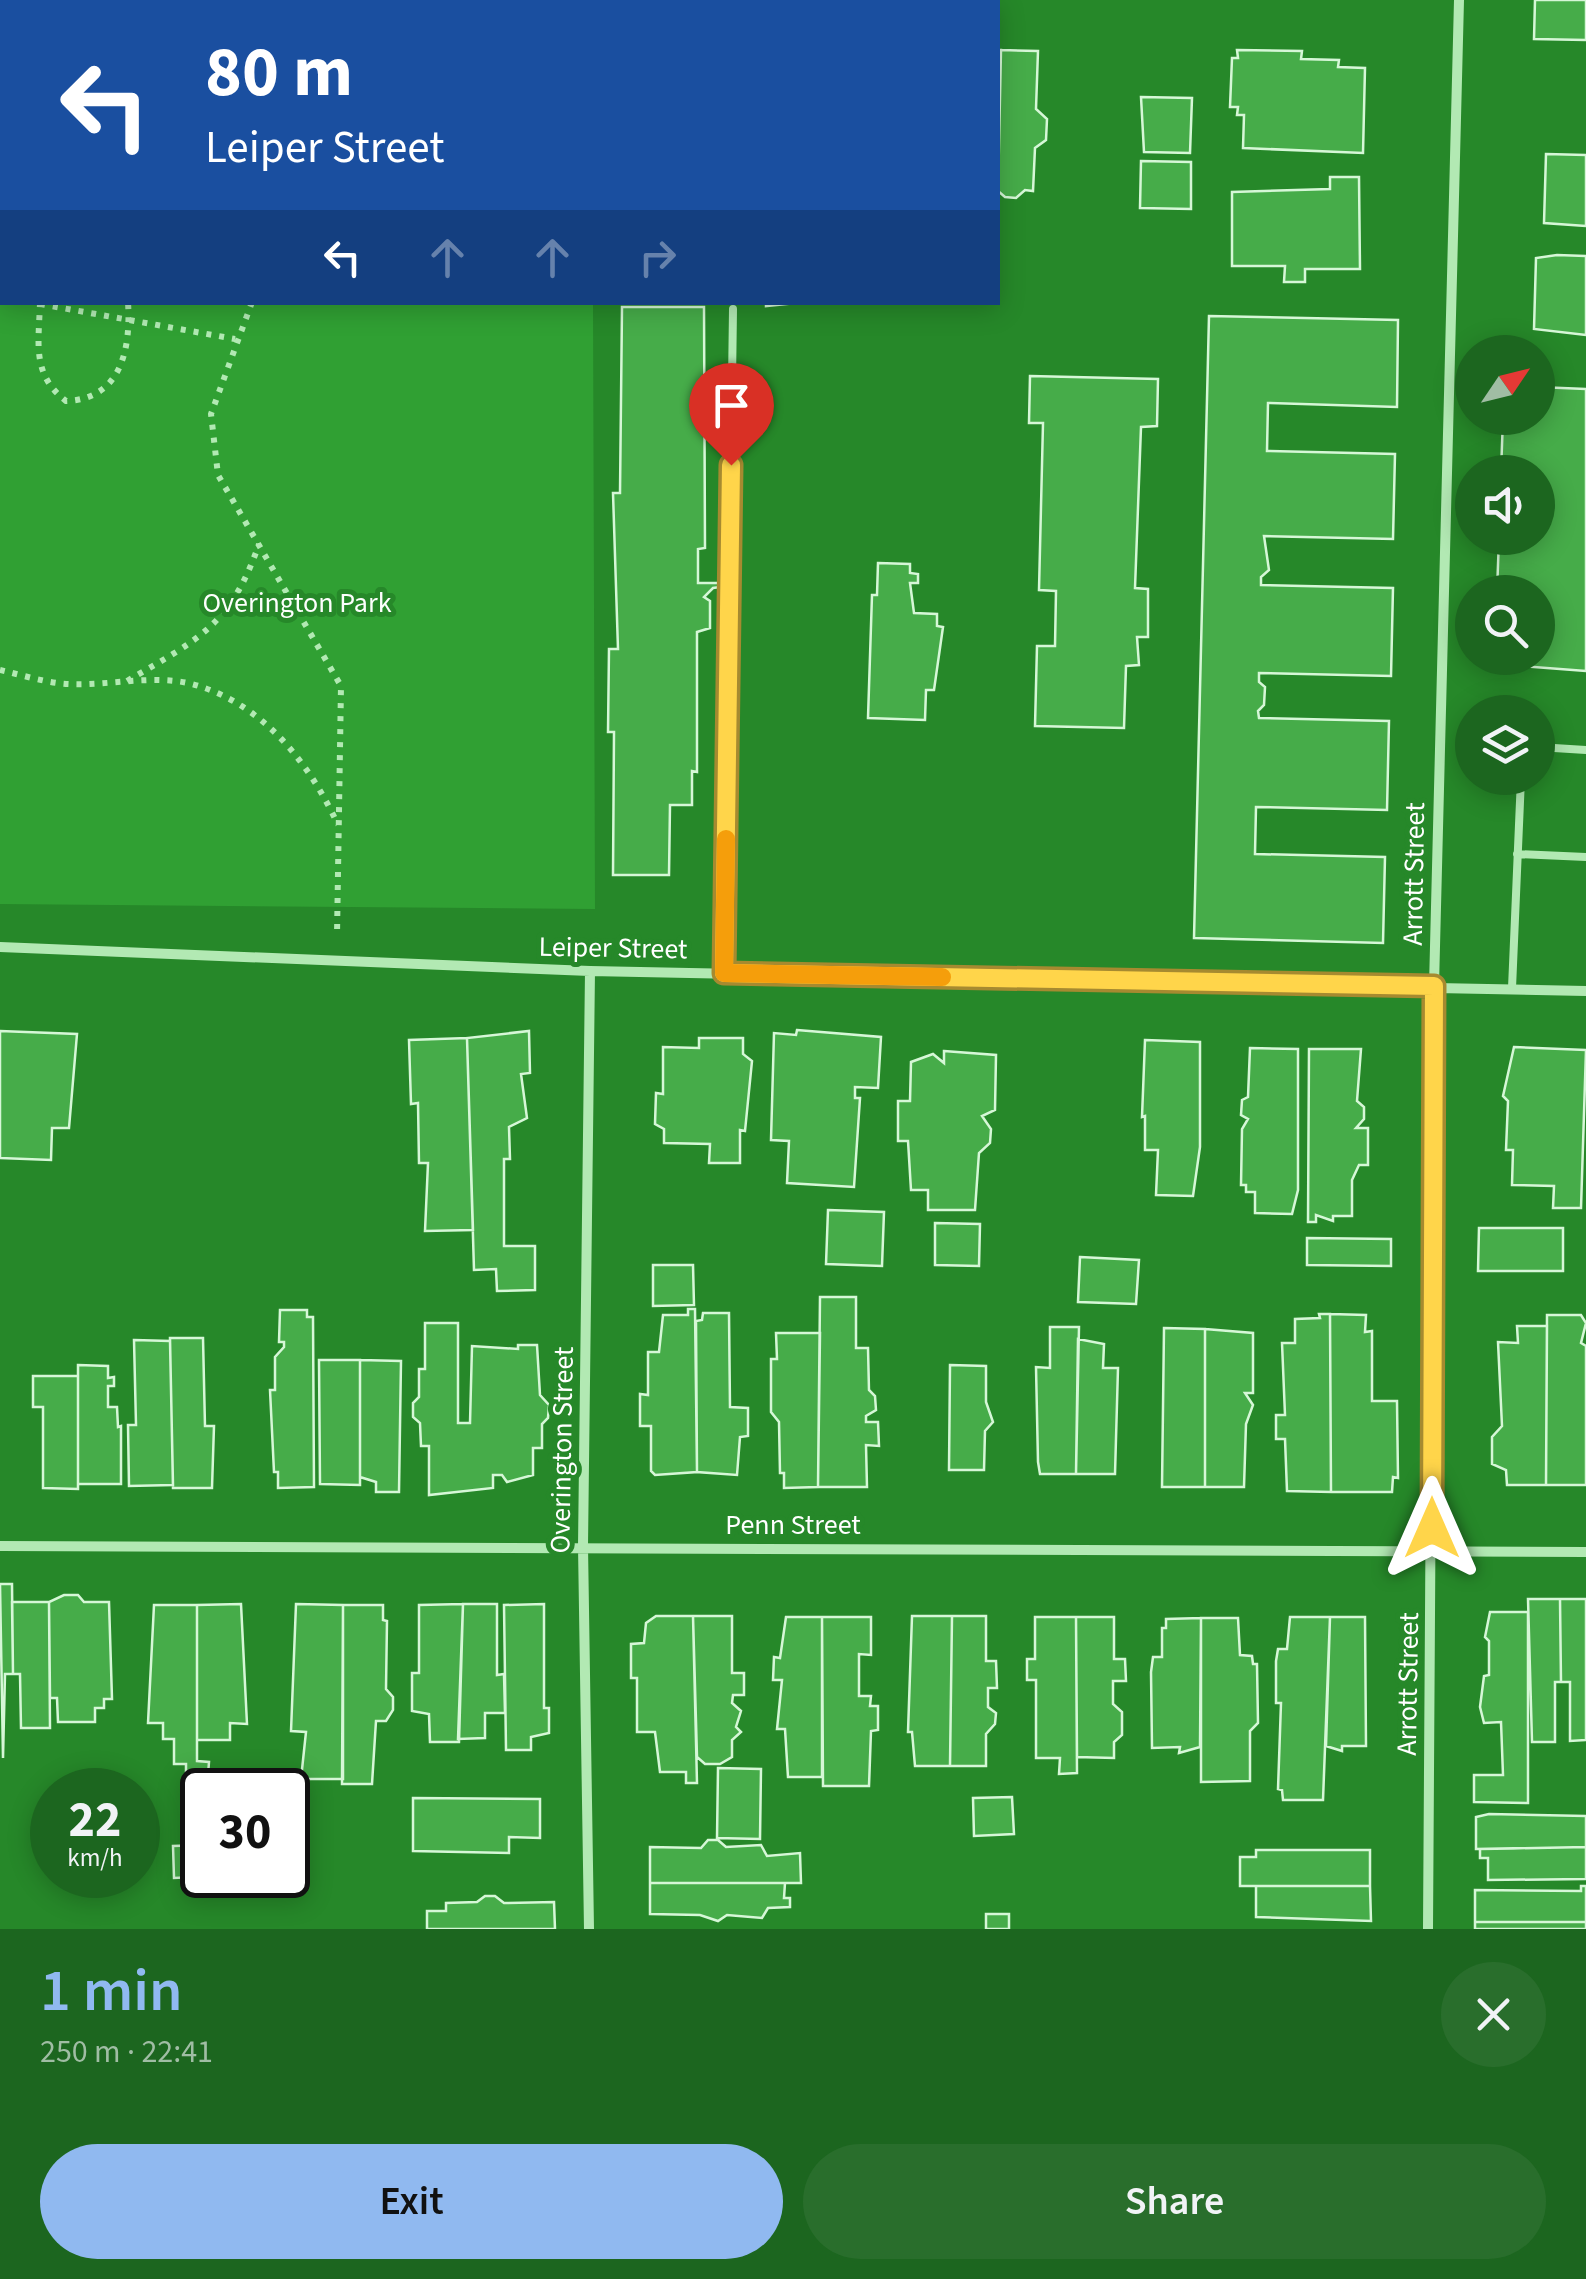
<!DOCTYPE html>
<meta charset="utf-8">
<style>
:root{--surface:#1c661f;--page:#296e2c;--text:#f1f3f6;--muted:#a0bda4;--accent:#90b9f0}
body{margin:0;font-family:"Source Sans 3",sans-serif;background:var(--page);color:var(--text);height:100vh;display:flex;flex-direction:column;font-size:38px;white-space:nowrap}
*{box-sizing:border-box;margin:0}
p{font-size:32px;color:var(--muted)}
.icon{flex:none;width:55px;height:55px;fill:none;stroke:currentColor;stroke-width:2;stroke-linecap:round;stroke-linejoin:round}
.map{position:relative;height:1929px;overflow:hidden}
.side{display:flex;flex-direction:column;background:var(--surface);flex:1}
.side>*{flex:none}
.top-card{position:absolute;left:0px;top:0px;width:1000px;height:305px;box-shadow:0 5px 25px #0003;background:#1a4fa0;color:#fff;overflow:hidden}
.needle{width:65px;rotate:55deg}
.buttons{position:absolute;left:1455px;top:335px;display:grid;gap:20px}
.buttons a{display:grid;place-items:center;width:100px;height:100px;border-radius:50%;background:var(--surface);box-shadow:0 5px 25px #0003;font-size:50px}
.speed{position:absolute;left:30px;top:1768px;display:flex;gap:20px;font-size:50px;font-weight:700;text-align:center}
.speed>*{display:grid;place-content:center;width:130px;height:130px;border-radius:50%;background:var(--surface);box-shadow:0 5px 25px #0003;line-height:1}
.speed small{font-size:25px;font-weight:400}
.speed .limit{border:5px solid #111;border-radius:15px;background:#fff;color:#111}
.pin{position:absolute;display:grid;place-items:center;width:85px;height:85px;color:#fff;margin:-102px -42px;border-radius:50% 50% 50% 0;rotate:-45deg;box-shadow:0 0 10px #0007}
.pin .icon{rotate:45deg}
.me{position:absolute;width:110px;margin:-55px;rotate:0deg;stroke-linejoin:round;filter:drop-shadow(0 0 8px #0008)}
.turn{display:flex;align-items:center;gap:35px;height:210px;padding:0 40px;font-size:45px}
.turn .icon{width:130px;height:130px;stroke-width:2.5}
.turn b{display:block;font-size:70px;line-height:85px}
.lanes{display:flex;align-items:center;height:95px;padding:0 40px;background:#0003;justify-content:center;gap:50px;direction:ltr}
.lanes .off{opacity:.35}
.round{display:grid;place-items:center;flex:none;width:105px;height:105px;border-radius:52px;background:var(--page)}
.overview{display:flex;align-items:center;justify-content:space-between;height:170px;padding:0 40px}
h1{font-size:60px;font-weight:600;line-height:75px;color:var(--accent)}
.button{display:flex;gap:20px;margin-top:auto;padding:20px 40px}
.button a{flex:1;height:115px;border-radius:60px;background:var(--accent);color:#111;font-size:40px;font-weight:600;line-height:115px;text-align:center}
.button a+a{background:var(--page);color:var(--text)}
.map>svg:first-child{display:block}
.green{fill:#30a033}
.building{fill:#46ac49;stroke:#d6f7d7;stroke-width:2.5}
.lines{fill:none;stroke-linecap:round;stroke-linejoin:round}
.path{stroke:#b2e9b3;stroke-width:6;stroke-dasharray:5 8;stroke-linecap:butt}
.lane{stroke:#b2e9b3;stroke-width:8}
.street{stroke:#b2e9b3;stroke-width:10}
.route-casing{stroke:#a68a30;stroke-width:25}
.route{stroke:#ffd54a;stroke-width:18}
.slow{stroke:#f59e0b;stroke-width:18}
.labels{text-anchor:middle;dominant-baseline:central;stroke-width:10;stroke-linejoin:round;paint-order:stroke}
.park-label{font-size:28px;fill:#fdfffd;stroke:#268829}
.street-label{font-size:28px;fill:#fff;stroke:#268829}
</style>
<div class="map">
<svg width="1586" height="1929" viewBox="0 0 1586 1929">
<rect width="100%" height="100%" fill="#268829"/>
<path class="green" d="M 0,0 L 591,0 L 2,2 L 2,302 L 593,303 L 595,909 L 0,904 Z"/>
<path class="building" d="M 1535,0 L 1586,0 L 1586,40 L 1534,39 Z
M 998,50 L 1001,50 L 998,170 Z
M 1001,50 L 1038,51 L 1036,109 L 1047,119 L 1046,140 L 1035,148 L 1033,191 L 1025,190 L 1016,198 L 1005,197 L 998,191 Z
M 1237,50 L 1302,51 L 1301,59 L 1339,60 L 1338,67 L 1365,68 L 1363,153 L 1243,148 L 1244,115 L 1237,115 L 1238,107 L 1230,107 L 1232,58 L 1238,58 Z
M 1141,97 L 1192,98 L 1190,153 L 1144,152 Z
M 1546,154 L 1586,155 L 1586,226 L 1544,223 Z
M 1141,161 L 1191,162 L 1191,209 L 1140,208 Z
M 1330,177 L 1359,177 L 1360,269 L 1305,269 L 1305,282 L 1284,282 L 1285,266 L 1232,266 L 1232,192 L 1330,189 Z
M 1557,255 L 1586,256 L 1586,335 L 1534,329 L 1536,258 Z
M 766,302 L 806,302 L 766,306 Z
M 622,307 L 704,307 L 705,548 L 698,549 L 698,583 L 721,583 L 721,587 L 713,588 L 704,597 L 710,601 L 710,628 L 697,632 L 697,772 L 692,771 L 692,805 L 670,805 L 669,875 L 613,875 L 614,732 L 608,732 L 609,649 L 618,649 L 613,493 L 620,493 Z
M 1209,316 L 1398,320 L 1397,407 L 1268,403 L 1267,451 L 1395,454 L 1393,539 L 1264,536 L 1269,570 L 1261,577 L 1261,585 L 1393,588 L 1391,676 L 1259,673 L 1259,682 L 1265,687 L 1264,705 L 1258,711 L 1259,718 L 1389,721 L 1387,810 L 1256,807 L 1255,854 L 1385,857 L 1383,943 L 1194,938 Z
M 1030,376 L 1158,379 L 1157,426 L 1141,427 L 1135,588 L 1148,589 L 1148,637 L 1137,637 L 1139,665 L 1126,666 L 1124,728 L 1035,726 L 1037,646 L 1055,646 L 1056,591 L 1039,590 L 1043,423 L 1029,423 Z
M 1538,387 L 1586,389 L 1586,671 L 1495,664 L 1495,658 L 1538,658 L 1538,592 L 1497,592 L 1499,538 L 1538,538 L 1538,472 L 1501,472 L 1503,418 L 1538,418 Z
M 878,563 L 910,564 L 910,573 L 918,574 L 918,583 L 910,583 L 914,613 L 937,614 L 937,626 L 943,627 L 934,690 L 926,690 L 925,720 L 868,718 L 872,595 L 877,595 Z
M 797,1030 L 881,1037 L 878,1088 L 855,1087 L 855,1098 L 860,1098 L 854,1187 L 787,1183 L 789,1141 L 771,1140 L 774,1033 L 796,1035 Z
M 0,1031 L 77,1034 L 69,1128 L 52,1128 L 51,1160 L 0,1158 Z
M 529,1031 L 530,1073 L 521,1074 L 527,1118 L 509,1127 L 510,1159 L 504,1159 L 504,1246 L 535,1246 L 535,1290 L 497,1291 L 496,1269 L 474,1270 L 467,1038 Z
M 467,1038 L 473,1230 L 425,1231 L 428,1163 L 419,1163 L 418,1103 L 411,1104 L 409,1040 Z
M 699,1038 L 743,1038 L 743,1054 L 752,1061 L 745,1131 L 740,1130 L 740,1163 L 709,1163 L 710,1144 L 664,1143 L 664,1129 L 655,1124 L 656,1093 L 663,1094 L 663,1047 L 699,1048 Z
M 1145,1040 L 1200,1042 L 1200,1147 L 1193,1196 L 1156,1195 L 1158,1150 L 1145,1150 L 1145,1116 L 1142,1117 Z
M 1514,1047 L 1586,1050 L 1581,1208 L 1553,1208 L 1554,1186 L 1512,1185 L 1513,1150 L 1506,1150 L 1508,1101 L 1503,1096 Z
M 1250,1048 L 1298,1049 L 1298,1190 L 1292,1214 L 1255,1213 L 1255,1192 L 1246,1192 L 1246,1185 L 1241,1185 L 1242,1129 L 1248,1119 L 1241,1115 L 1242,1100 L 1248,1097 Z
M 1309,1049 L 1361,1049 L 1357,1101 L 1364,1107 L 1364,1119 L 1356,1128 L 1368,1128 L 1368,1165 L 1359,1165 L 1352,1180 L 1352,1216 L 1333,1216 L 1333,1221 L 1316,1215 L 1316,1222 L 1308,1222 Z
M 944,1051 L 996,1055 L 995,1110 L 982,1116 L 991,1129 L 990,1143 L 979,1153 L 975,1210 L 928,1210 L 928,1190 L 911,1190 L 908,1141 L 898,1141 L 898,1101 L 910,1101 L 911,1062 L 933,1054 L 944,1063 Z
M 828,1210 L 884,1212 L 882,1266 L 826,1264 Z
M 935,1223 L 980,1224 L 979,1266 L 935,1265 Z
M 1479,1228 L 1563,1228 L 1563,1271 L 1478,1271 Z
M 1307,1238 L 1391,1239 L 1391,1266 L 1307,1265 Z
M 1080,1257 L 1139,1260 L 1136,1304 L 1078,1302 Z
M 653,1265 L 693,1265 L 694,1305 L 653,1306 Z
M 820,1297 L 856,1297 L 856,1348 L 868,1348 L 869,1390 L 875,1396 L 876,1410 L 866,1416 L 866,1422 L 878,1422 L 879,1446 L 866,1445 L 867,1487 L 818,1487 Z
M 688,1309 L 695,1309 L 697,1472 L 655,1475 L 651,1471 L 651,1426 L 640,1426 L 640,1394 L 648,1395 L 648,1352 L 659,1352 L 663,1315 L 688,1315 Z
M 280,1310 L 307,1310 L 307,1317 L 313,1317 L 314,1487 L 278,1488 L 278,1472 L 274,1472 L 270,1390 L 275,1390 L 275,1357 L 284,1347 L 284,1342 L 279,1342 Z
M 703,1313 L 729,1313 L 730,1407 L 748,1408 L 748,1436 L 740,1437 L 737,1475 L 697,1472 L 696,1321 L 702,1320 Z
M 1319,1314 L 1330,1314 L 1331,1492 L 1287,1491 L 1285,1439 L 1276,1439 L 1276,1415 L 1285,1415 L 1282,1343 L 1295,1343 L 1295,1319 L 1320,1318 Z
M 1330,1314 L 1366,1315 L 1365,1332 L 1372,1331 L 1372,1401 L 1397,1401 L 1398,1478 L 1393,1477 L 1392,1492 L 1331,1492 Z
M 1547,1315 L 1581,1315 L 1586,1323 L 1581,1343 L 1586,1346 L 1586,1485 L 1546,1485 Z
M 425,1323 L 458,1323 L 458,1423 L 470,1423 L 472,1346 L 518,1349 L 518,1345 L 537,1345 L 540,1395 L 549,1405 L 548,1418 L 542,1424 L 542,1448 L 533,1448 L 533,1475 L 507,1482 L 502,1475 L 493,1475 L 493,1488 L 429,1495 L 429,1446 L 421,1446 L 420,1423 L 413,1417 L 413,1403 L 419,1397 L 419,1369 L 425,1369 Z
M 1517,1326 L 1547,1326 L 1546,1485 L 1507,1485 L 1506,1470 L 1492,1464 L 1492,1437 L 1502,1426 L 1498,1342 L 1518,1343 Z
M 1050,1327 L 1079,1327 L 1076,1474 L 1040,1474 L 1038,1462 L 1036,1367 L 1050,1368 Z
M 1164,1328 L 1205,1329 L 1205,1487 L 1162,1487 Z
M 1205,1329 L 1253,1333 L 1253,1393 L 1245,1393 L 1253,1405 L 1246,1424 L 1244,1487 L 1205,1487 Z
M 776,1333 L 820,1333 L 818,1487 L 784,1488 L 784,1473 L 780,1473 L 779,1422 L 771,1412 L 771,1359 L 777,1359 Z
M 170,1338 L 203,1338 L 205,1426 L 214,1426 L 212,1488 L 173,1488 Z
M 1078,1339 L 1104,1344 L 1103,1368 L 1118,1368 L 1115,1474 L 1076,1474 Z
M 134,1340 L 170,1341 L 173,1485 L 129,1486 L 128,1425 L 136,1425 Z
M 319,1360 L 360,1360 L 360,1485 L 320,1484 Z
M 360,1360 L 401,1361 L 399,1492 L 376,1492 L 376,1482 L 360,1477 Z
M 78,1365 L 108,1366 L 108,1378 L 114,1377 L 114,1386 L 108,1386 L 108,1407 L 117,1407 L 118,1427 L 121,1426 L 121,1484 L 78,1484 Z
M 950,1365 L 986,1366 L 986,1402 L 993,1422 L 985,1431 L 984,1470 L 949,1470 Z
M 33,1376 L 78,1376 L 78,1489 L 43,1488 L 43,1407 L 33,1407 Z
M 0,1584 L 12,1584 L 13,1674 L 5,1674 L 3,1758 Z
M 64,1595 L 78,1595 L 84,1602 L 109,1602 L 112,1699 L 104,1699 L 104,1708 L 95,1708 L 95,1722 L 58,1722 L 57,1698 L 50,1698 L 49,1602 Z
M 1528,1599 L 1560,1599 L 1561,1682 L 1555,1682 L 1555,1742 L 1532,1742 Z
M 1560,1599 L 1586,1599 L 1586,1740 L 1570,1741 L 1570,1682 L 1561,1682 Z
M 12,1602 L 49,1602 L 50,1728 L 21,1728 L 20,1674 L 13,1674 Z
M 241,1604 L 247,1724 L 230,1723 L 230,1740 L 197,1740 L 197,1605 Z
M 296,1604 L 343,1605 L 343,1779 L 301,1779 L 306,1732 L 291,1731 Z
M 463,1604 L 497,1604 L 497,1675 L 504,1674 L 505,1713 L 485,1713 L 485,1738 L 458,1739 Z
M 463,1604 L 459,1742 L 430,1742 L 429,1714 L 412,1711 L 412,1673 L 419,1673 L 419,1605 Z
M 544,1604 L 544,1708 L 549,1708 L 549,1733 L 531,1737 L 531,1750 L 506,1750 L 504,1605 Z
M 154,1605 L 197,1605 L 197,1761 L 209,1762 L 208,1775 L 186,1775 L 186,1764 L 174,1764 L 174,1739 L 163,1739 L 163,1723 L 148,1723 Z
M 343,1605 L 383,1605 L 383,1620 L 387,1621 L 386,1689 L 393,1697 L 393,1710 L 386,1721 L 376,1721 L 372,1784 L 342,1784 Z
M 1490,1612 L 1528,1612 L 1528,1803 L 1474,1802 L 1474,1775 L 1503,1775 L 1501,1722 L 1484,1723 L 1480,1707 L 1484,1676 L 1489,1675 L 1489,1641 L 1485,1637 Z
M 656,1616 L 693,1616 L 697,1783 L 686,1783 L 686,1772 L 660,1772 L 655,1732 L 637,1732 L 637,1678 L 631,1678 L 631,1644 L 644,1643 L 646,1623 Z
M 693,1616 L 732,1616 L 732,1673 L 744,1673 L 744,1695 L 733,1695 L 732,1703 L 741,1711 L 736,1727 L 741,1732 L 732,1740 L 732,1757 L 720,1764 L 705,1764 L 697,1757 Z
M 912,1616 L 952,1616 L 950,1766 L 915,1766 L 912,1732 L 908,1732 Z
M 952,1616 L 986,1616 L 986,1661 L 996,1661 L 997,1688 L 988,1688 L 988,1707 L 996,1713 L 995,1724 L 986,1734 L 986,1766 L 950,1766 Z
M 786,1617 L 822,1617 L 822,1777 L 788,1777 L 785,1729 L 777,1729 L 782,1680 L 773,1680 L 774,1657 L 780,1658 Z
M 822,1617 L 871,1617 L 871,1655 L 859,1654 L 859,1696 L 871,1696 L 870,1706 L 878,1706 L 878,1730 L 871,1731 L 869,1786 L 823,1786 Z
M 1035,1617 L 1076,1617 L 1077,1773 L 1059,1774 L 1060,1758 L 1036,1758 L 1036,1680 L 1027,1680 L 1027,1659 L 1035,1659 Z
M 1076,1617 L 1114,1617 L 1114,1659 L 1125,1659 L 1126,1681 L 1113,1681 L 1113,1704 L 1122,1712 L 1122,1735 L 1114,1742 L 1114,1758 L 1077,1757 Z
M 1290,1617 L 1330,1617 L 1323,1800 L 1283,1800 L 1282,1790 L 1278,1789 L 1281,1703 L 1276,1703 L 1276,1661 L 1278,1649 L 1287,1649 Z
M 1330,1617 L 1365,1617 L 1366,1746 L 1342,1746 L 1342,1751 L 1326,1746 Z
M 1201,1618 L 1200,1747 L 1179,1753 L 1180,1747 L 1152,1748 L 1151,1672 L 1153,1657 L 1162,1657 L 1162,1628 L 1166,1628 L 1166,1619 Z
M 1201,1618 L 1238,1618 L 1240,1655 L 1252,1656 L 1253,1664 L 1257,1664 L 1258,1723 L 1250,1731 L 1250,1781 L 1201,1782 Z
M 718,1768 L 761,1769 L 760,1839 L 717,1838 Z
M 81,1783 L 124,1784 L 124,1790 L 81,1790 Z
M 1012,1797 L 1014,1834 L 974,1836 L 973,1798 Z
M 413,1798 L 540,1799 L 540,1838 L 509,1837 L 509,1853 L 413,1851 Z
M 1489,1814 L 1586,1816 L 1586,1847 L 1476,1849 L 1476,1817 Z
M 708,1840 L 718,1840 L 726,1847 L 761,1845 L 767,1856 L 800,1853 L 801,1883 L 650,1883 L 650,1847 L 701,1848 Z
M 202,1845 L 202,1875 L 217,1876 L 174,1878 L 173,1846 Z
M 1586,1847 L 1586,1879 L 1488,1880 L 1488,1858 L 1480,1858 L 1480,1849 Z
M 1256,1850 L 1370,1850 L 1370,1886 L 1240,1886 L 1240,1857 L 1256,1857 Z
M 650,1883 L 785,1883 L 784,1898 L 790,1898 L 790,1907 L 768,1908 L 762,1918 L 727,1915 L 718,1921 L 700,1915 L 650,1914 Z
M 1256,1886 L 1370,1886 L 1371,1921 L 1256,1917 Z
M 1581,1886 L 1586,1886 L 1586,1922 L 1475,1922 L 1475,1890 L 1581,1891 Z
M 485,1896 L 495,1896 L 504,1903 L 554,1902 L 555,1929 L 427,1929 L 427,1911 L 446,1911 L 446,1903 L 477,1902 Z
M 986,1914 L 1009,1914 L 1009,1929 L 986,1929 Z
M 1475,1922 L 1586,1922 L 1586,1929 L 1475,1929 Z"/>
<g class="lines">
<path class="path" d="M 327,0 L 328,2
M 167,2 L 167,0
M 0,64 L 2,64
M 0,232 L 2,232
M 40,302 C 39,343 31,374 66,401 C 121,399 131,350 128,302
M 252,302 L 211,414 L 218,475 L 341,686 L 337,935
M 40,304 L 235,339
M 0,670 C 22,675 46,683 69,684 C 109,686 153,674 192,684 C 262,703 309,762 338,825
M 127,681 C 199,639 231,625 259,544"/>
<path class="lane" d="M 1538,747 L 1586,750
M 1517,854 L 1586,857
M 724,973 L 733,309
M 1512,988 L 1521,778"/>
<path class="street" d="M 0,947 L 590,971 L 1586,991
M 0,1546 L 1586,1552
M 589,1929 L 583,1546 L 590,971
M 1428,1929 L 1434,986 L 1459,0"/>
</g>
<g class="lines">
<g class="route-casing">
<path id="route" d="M 731,465 L 724,973 L 1434,986 L 1432,1528"/>
</g>
<use href="#route" class="route"/>
<path class="slow" d="M 726,839 L 724,973 L 942,977"/>
</g>
<g class="labels">
<g class="park-label">
<text x="297" y="603">Overington Park</text>
</g>
<g class="street-label">
<text transform="translate(1414 874) rotate(-89)">Arrott Street</text>
<text transform="translate(613 948) rotate(1)">Leiper Street</text>
<text transform="translate(562 1450) rotate(-89)">Overington Street</text>
<text x="793" y="1525">Penn Street</text>
<text transform="translate(1408 1684) rotate(-89)">Arrott Street</text>
</g>
</g>
</svg>
<div class="buttons">
<a><svg class="needle" viewBox="-14 -14 28 28"><path d="M0-13l5 13h-10z" fill="#e53935"/><path d="M0 13l5-13h-10z" fill="#a0bda4"/></svg></a>
<a><svg class="icon" aria-label="sound" viewBox="0 0 24 24"><path d="M4 9h4l5-4v14l-5-4H4zM17 9q2 3 0 6"/></svg></a>
<a><svg class="icon" aria-label="search" viewBox="0 0 24 24"><circle cx="10" cy="10" r="6"/><path d="M15 15l6 6"/></svg></a>
<a><svg class="icon" aria-label="layers" viewBox="0 0 24 24"><path d="M12 4l9 5-9 5-9-5zM3 14l9 5 9-5"/></svg></a>
</div>
<div class="speed"><div>22<small>km/h</small></div><div class="limit">30</div></div>
<div class="pin" style="left:731px;top:465px;background:#d93025"><svg class="icon" aria-label="arrive" viewBox="0 0 24 24"><path d="M6 21V4h12l-3 4 3 4H6"/></svg></div>
<svg class="me" style="left:1432px;top:1528px" viewBox="-20 -20 40 40"><path d="M0-17L14 15 0 8-14 15z" fill="#ffd54a" stroke="#fff" stroke-width="4"/></svg>
<div class="top-card">
<div class="turn"><svg class="icon" aria-label="left" viewBox="0 0 24 24"><path d="M17 20v-9H6M10 6l-5 5 5 5"/></svg><div><b>80 m</b>Leiper Street</div></div>
<div class="lanes"><svg class="icon" aria-label="left" viewBox="0 0 24 24"><path d="M17 20v-9H6M10 6l-5 5 5 5"/></svg><svg class="icon off" aria-label="ahead" viewBox="0 0 24 24"><path d="M12 20V5M6 11l6-6 6 6"/></svg><svg class="icon off" aria-label="ahead" viewBox="0 0 24 24"><path d="M12 20V5M6 11l6-6 6 6"/></svg><svg class="icon off" aria-label="right" viewBox="0 0 24 24"><path d="M7 20v-9h11M14 6l5 5-5 5"/></svg></div>
</div>
</div>
<section class="side">
<div class="overview"><div><h1>1 min</h1><p>250 m · 22:41</p></div><a class="round"><svg class="icon" aria-label="close" viewBox="0 0 24 24"><path d="M6 6l12 12M18 6L6 18"/></svg></a></div>
<div class="button"><a>Exit</a><a>Share</a></div>
</section>
